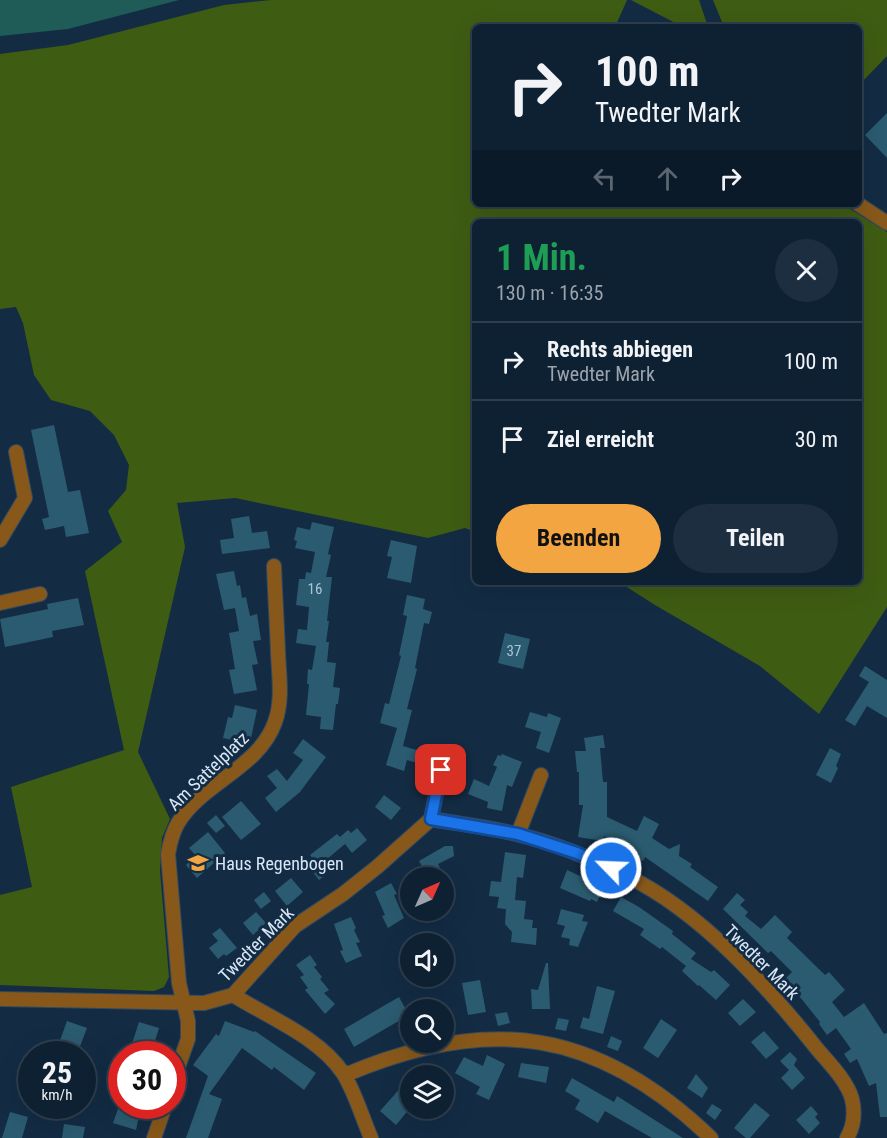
<!DOCTYPE html>
<html lang="de">
<meta charset="utf-8">
<style>
:root{--surface:#0e2133;--page:#1c2e3f;--text:#f1f3f6;--muted:#9ba3ac;--line:#2e3e4e;--accent:#f2a541}
body{margin:0;font-family:"Roboto Condensed",sans-serif;background:var(--page);color:var(--text);height:100vh;display:flex;flex-direction:column;font-size:22px;white-space:nowrap}
*{box-sizing:border-box;margin:0}
p{font-size:20px;color:var(--muted)}
.icon{flex:none;width:33px;height:33px;fill:none;stroke:currentColor;stroke-width:2;stroke-linecap:round;stroke-linejoin:round}
.map{position:relative;flex:1;overflow:hidden}
.sheet{position:absolute;left:472px;top:219px;width:390px;height:366px;display:flex;flex-direction:column;background:var(--surface);border-radius:9px;box-shadow:0 6px 24px #0002,0 0 0 2px var(--line)}
.sheet>*{flex:none}
.banner{position:absolute;left:472px;top:24px;width:390px;height:183px;border-radius:9px;box-shadow:0 6px 24px #0002,0 0 0 2px var(--line);background:#0e2133;color:var(--text);overflow:hidden}
.needle{width:39px;rotate:45deg}
.fabs{position:absolute;left:400px;top:867px;display:grid;gap:12px}
.fabs a{display:grid;place-items:center;width:54px;height:54px;border-radius:50%;background:var(--surface);box-shadow:0 6px 24px #0002,0 0 0 2px var(--line);font-size:30px}
.speed{position:absolute;left:18px;top:1041px;display:flex;gap:12px;font-size:30px;font-weight:700;text-align:center}
.speed>*{display:grid;place-content:center;width:78px;height:78px;border-radius:50%;background:var(--surface);box-shadow:0 6px 24px #0002,0 0 0 2px var(--line);line-height:1}
.speed small{font-size:15px;font-weight:400}
.speed .limit{border:9px solid #d22;background:#fff;color:#111}
.pin{position:absolute;display:grid;place-items:center;width:51px;height:51px;color:#fff;margin:-26px;border-radius:12px;box-shadow:0 3px 9px #0006}
.me{position:absolute;width:66px;margin:-33px;rotate:294deg;stroke-linejoin:round;filter:drop-shadow(0 0 4px #0008)}
.turn{display:flex;align-items:center;gap:21px;height:126px;padding:0 24px;font-size:27px}
.turn .icon{width:78px;height:78px;stroke-width:2.5}
.turn b{display:block;font-size:42px;line-height:51px}
.lanes{display:flex;align-items:center;height:57px;padding:0 24px;background:#0003;justify-content:center;gap:30px;direction:ltr}
.lanes .off{opacity:.35}
.round{display:grid;place-items:center;flex:none;width:63px;height:63px;border-radius:32px;background:var(--page)}
.head{display:flex;align-items:center;justify-content:space-between;height:102px;padding:0 24px}
h1{font-size:36px;font-weight:700;line-height:45px;color:#1e9e55}
.button{display:flex;gap:12px;margin-top:auto;padding:12px 24px}
.button a{flex:1;height:69px;border-radius:36px;background:var(--accent);color:#111;font-size:24px;font-weight:700;line-height:69px;text-align:center}
.button a+a{background:var(--page);color:var(--text)}
ul{padding:0;list-style:none}
li{display:flex;align-items:center;gap:18px;height:78px;padding:0 24px;border-top:2px solid var(--line)}
li div{flex:1}
li b{display:block;font-size:22px}
li em{font-style:normal}
.map>svg:first-child{display:block}
.green{fill:#3f5c13}
.water{fill:#1f5c58}
.building{fill:#2b5b70}
.lines{fill:none;stroke-linecap:round;stroke-linejoin:round}
.minor-casing{stroke:#334a61;stroke-width:16}
.minor{stroke:#87581a;stroke-width:14}
.route-casing{stroke:#114b97;stroke-width:15}
.route{stroke:#1a73e8;stroke-width:10}
.labels{text-anchor:middle;dominant-baseline:central;stroke-width:6;stroke-linejoin:round;paint-order:stroke}
.number-label{font-size:15px;fill:#adc4d5}
.street-label{font-size:18px;fill:#d8e7f7;stroke:#132c44}
.poi-label{font-size:18px;fill:#d8e7f7;stroke:#132c44;text-anchor:start}
</style>
<div class="map">
<svg width="887" height="1138" viewBox="0 0 887 1138">
<rect width="100%" height="100%" fill="#132c44"/>
<path class="green" d="M 271,0 L 627,0 L 615,27 L 476,27 L 476,204 L 842,204 L 887,232 L 887,607 L 819,714 L 760,666 L 655,605 L 619,582 L 860,582 L 860,222 L 476,222 L 475,532 L 465,528 L 428,538 L 235,498 L 177,503 L 185,547 L 138,752 L 170,819 L 162,838 L 160,871 L 169,977 L 164,987 L 154,991 L 0,985 L 0,895 L 32,887 L 11,787 L 124,750 L 85,571 L 122,542 L 108,511 L 126,490 L 129,465 L 114,435 L 90,411 L 51,400 L 34,375 L 23,323 L 16,307 L 0,309 L 0,54 L 68,45 L 224,5 Z
M 631,0 L 699,0 L 708,27 L 683,27 Z
M 713,0 L 887,0 L 887,56 L 860,84 L 860,27 L 724,27 Z"/>
<path class="water" d="M 0,0 L 179,0 L 68,29 L 0,36 Z"/>
<path class="building" d="M 887,113 L 887,158 L 865,135 Z
M 54,425 L 68,492 L 80,490 L 89,533 L 66,537 L 64,526 L 45,530 L 42,519 L 49,517 L 31,430 Z
M 249,516 L 252,533 L 267,531 L 270,548 L 222,554 L 220,540 L 234,538 L 231,519 Z
M 312,522 L 334,527 L 328,554 L 331,555 L 326,577 L 332,577 L 327,621 L 329,621 L 326,642 L 329,642 L 327,662 L 336,663 L 333,687 L 340,688 L 338,704 L 336,704 L 333,730 L 320,729 L 321,717 L 306,715 L 309,684 L 307,684 L 308,669 L 312,670 L 316,646 L 296,643 L 298,629 L 307,630 L 309,607 L 296,605 L 299,579 L 305,579 L 306,572 L 311,573 L 315,552 L 295,548 L 297,541 L 294,540 L 297,527 L 310,530 Z
M 391,540 L 417,546 L 411,583 L 387,578 L 392,557 L 387,556 Z
M 234,571 L 237,586 L 240,585 L 242,598 L 246,597 L 250,616 L 257,614 L 261,640 L 253,641 L 258,664 L 252,665 L 257,690 L 234,694 L 229,670 L 235,669 L 229,633 L 239,631 L 235,608 L 224,610 L 216,574 Z
M 407,595 L 425,599 L 423,609 L 432,612 L 429,624 L 424,623 L 415,668 L 417,669 L 407,709 L 412,710 L 403,746 L 420,751 L 417,763 L 407,760 L 404,771 L 386,765 L 397,728 L 380,723 L 385,703 L 389,704 L 401,656 L 399,655 L 407,616 L 403,615 Z
M 78,598 L 84,625 L 52,631 L 53,637 L 5,647 L 0,619 L 48,609 L 47,604 Z
M 505,633 L 530,639 L 523,669 L 498,663 Z
M 865,666 L 887,680 L 887,718 L 867,706 L 855,726 L 845,720 L 869,682 L 859,676 Z
M 235,705 L 257,710 L 251,738 L 246,743 L 223,738 L 228,717 L 232,718 Z
M 530,712 L 547,717 L 548,713 L 561,718 L 549,753 L 536,748 L 541,732 L 525,727 Z
M 603,735 L 605,748 L 600,748 L 603,782 L 607,782 L 607,817 L 637,831 L 644,816 L 659,824 L 652,838 L 669,849 L 680,844 L 679,856 L 692,864 L 690,867 L 718,887 L 708,901 L 645,857 L 643,861 L 633,857 L 636,852 L 604,836 L 603,841 L 578,837 L 583,805 L 579,805 L 579,772 L 577,772 L 575,751 L 586,751 L 584,738 Z
M 303,739 L 326,757 L 300,792 L 276,812 L 265,798 L 277,788 L 267,776 L 277,769 L 287,781 L 303,760 L 293,753 Z
M 830,748 L 841,754 L 836,766 L 838,768 L 831,783 L 816,775 Z
M 502,754 L 522,762 L 512,787 L 507,785 L 502,811 L 487,808 L 488,802 L 468,794 L 474,779 L 489,786 L 497,767 L 493,765 L 498,755 L 501,756 Z
M 384,795 L 401,808 L 391,820 L 375,807 Z
M 241,801 L 261,824 L 241,840 L 222,817 Z
M 216,815 L 225,826 L 216,833 L 207,823 Z
M 357,828 L 367,840 L 352,853 L 345,844 L 327,859 L 334,868 L 319,880 L 308,866 L 314,861 L 310,855 L 337,834 L 340,837 L 348,830 L 351,833 Z
M 208,832 L 225,853 L 197,878 L 186,865 L 196,856 L 189,848 Z
M 445,846 L 453,846 L 454,856 L 438,864 L 445,878 L 429,878 L 419,861 Z
M 505,852 L 526,855 L 523,878 L 517,877 L 515,900 L 526,901 L 524,919 L 533,920 L 532,928 L 537,928 L 536,945 L 511,942 L 512,932 L 505,924 L 506,909 L 497,908 L 499,897 L 489,896 L 491,881 L 501,882 Z
M 567,870 L 604,887 L 597,902 L 591,899 L 590,901 L 560,888 Z
M 291,878 L 303,892 L 287,906 L 275,891 Z
M 391,883 L 397,894 L 394,895 L 404,918 L 388,928 L 382,916 L 385,915 L 375,892 Z
M 264,892 L 271,901 L 261,909 L 254,900 Z
M 737,893 L 745,900 L 740,905 L 748,912 L 745,916 L 761,929 L 775,915 L 792,932 L 787,938 L 825,975 L 829,972 L 845,990 L 832,1002 L 844,1017 L 864,1003 L 884,1034 L 887,1033 L 887,1117 L 880,1117 L 876,1083 L 869,1086 L 857,1059 L 850,1063 L 844,1054 L 851,1049 L 836,1028 L 827,1035 L 819,1024 L 820,1022 L 800,997 L 783,981 L 792,972 L 771,951 L 768,953 L 723,909 Z
M 621,897 L 639,907 L 673,931 L 672,934 L 696,953 L 691,959 L 711,972 L 714,970 L 730,985 L 716,1000 L 699,985 L 698,986 L 682,971 L 686,966 L 662,947 L 660,949 L 640,935 L 644,929 L 613,911 Z
M 561,909 L 584,915 L 582,921 L 588,922 L 578,947 L 569,945 L 570,939 L 561,937 L 565,926 L 557,924 Z
M 256,912 L 266,923 L 253,935 L 243,923 Z
M 351,917 L 356,928 L 354,930 L 360,942 L 356,943 L 362,956 L 346,963 L 340,951 L 343,950 L 334,924 Z
M 220,928 L 237,948 L 226,956 L 224,954 L 218,959 L 209,948 L 218,941 L 212,934 Z
M 310,955 L 317,965 L 314,967 L 322,977 L 320,979 L 329,990 L 324,993 L 335,1004 L 325,1014 L 305,990 L 308,988 L 300,977 L 304,975 L 296,965 Z
M 546,963 L 548,963 L 550,1009 L 532,1009 L 531,989 L 538,990 Z
M 480,980 L 486,1012 L 468,1015 L 462,983 Z
M 597,986 L 615,991 L 603,1034 L 580,1028 L 583,1017 L 589,1019 Z
M 399,997 L 409,1015 L 354,1047 L 344,1029 Z
M 743,999 L 756,1012 L 740,1026 L 728,1013 Z
M 507,1012 L 510,1023 L 498,1026 L 495,1014 Z
M 558,1018 L 569,1020 L 566,1031 L 555,1029 Z
M 661,1019 L 677,1030 L 658,1058 L 643,1048 Z
M 67,1021 L 87,1028 L 77,1054 L 55,1054 Z
M 225,1021 L 254,1032 L 255,1031 L 316,1073 L 304,1090 L 274,1067 L 272,1070 L 242,1048 L 209,1094 L 222,1099 L 208,1138 L 186,1138 L 208,1076 L 193,1065 L 216,1034 L 219,1036 Z
M 139,1022 L 159,1028 L 151,1054 L 129,1053 Z
M 764,1031 L 779,1048 L 766,1059 L 751,1042 Z
M 611,1036 L 622,1041 L 618,1051 L 607,1047 Z
M 790,1052 L 797,1059 L 794,1065 L 805,1078 L 792,1090 L 781,1078 L 789,1070 L 780,1061 Z
M 487,1055 L 505,1064 L 489,1100 L 476,1094 L 480,1087 L 455,1073 L 464,1057 L 483,1066 Z
M 423,1063 L 437,1076 L 412,1076 Z
M 521,1063 L 549,1067 L 546,1083 L 518,1077 Z
M 696,1074 L 708,1088 L 702,1098 L 687,1088 Z
M 411,1076 L 411,1107 L 396,1125 L 380,1111 Z
M 572,1078 L 614,1102 L 617,1096 L 683,1138 L 652,1138 L 605,1111 L 598,1123 L 575,1109 L 580,1100 L 565,1091 Z
M 755,1103 L 770,1115 L 750,1138 L 746,1138 L 734,1128 Z
M 712,1104 L 722,1110 L 715,1120 L 706,1113 Z
M 119,1106 L 141,1106 L 136,1130 L 113,1123 Z
M 811,1106 L 818,1114 L 815,1117 L 820,1123 L 809,1134 L 796,1120 Z
M 10,1112 L 28,1117 L 22,1138 L 2,1138 Z
M 64,1124 L 85,1127 L 83,1138 L 62,1138 Z"/>
<g class="lines">
<g class="minor-casing">
<path id="minor" d="M 858,204 L 887,223
M 0,540 L 25,498 L 16,452
M 0,603 L 40,594
M 431,819 C 459,824 488,827 516,834 C 554,843 593,859 627,876 C 701,912 768,987 818,1050 C 830,1064 847,1081 852,1099 C 855,1112 854,1126 847,1138
M 518,834 L 541,775
M 233,995 C 268,1017 319,1037 343,1073 C 355,1092 362,1117 371,1138
M 0,999 L 204,1003 L 233,995 L 295,926 L 343,894 L 377,867 L 431,819 L 441,770
M 345,1075 C 488,1014 597,1028 711,1138
M 172,1084 L 188,1039 L 188,1021 L 179,983 L 168,854 C 170,843 172,833 178,823 C 202,783 259,768 275,722 C 283,700 279,676 278,653 C 277,624 275,595 274,566
M 154,1138 L 165,1106"/>
</g>
<use href="#minor" class="minor"/>
</g>
<g class="lines">
<g class="route-casing">
<path id="route" d="M 441,770 L 431,819 L 518,834 L 577,853 L 611,868"/>
</g>
<use href="#route" class="route"/>
</g>
<defs>
<g id="school-bare" transform="scale(1.62)"><path d="M0-5L7-2L0 1L-7-2ZM-4 1L0 2.5L4 1V4Q0 6-4 4Z" fill="#f2a541" stroke="#132c44" stroke-width="2.5" paint-order="stroke"/></g>
</defs>
<g fill-rule="evenodd">
<use href="#school-bare" x="198" y="863"/>
</g>
<g class="labels">
<g class="number-label">
<text x="315" y="589">16</text>
<text x="514" y="651">37</text>
</g>
<g class="street-label">
<text transform="translate(208 771) rotate(-44)">Am Sattelplatz</text>
<text transform="translate(256 944) rotate(-45)">Twedter Mark</text>
<text transform="translate(762 962) rotate(45)">Twedter Mark</text>
</g>
<g class="poi-label">
<text x="215" y="863">Haus Regenbogen</text>
</g>
</g>
</svg>
<div class="fabs">
<a><svg class="needle" viewBox="-14 -14 28 28"><path d="M0-13l5 13h-10z" fill="#e53935"/><path d="M0 13l5-13h-10z" fill="#9ba3ac"/></svg></a>
<a><svg class="icon" aria-label="sound" viewBox="0 0 24 24"><path d="M4 9h4l5-4v14l-5-4H4zM17 9q2 3 0 6"/></svg></a>
<a><svg class="icon" aria-label="search" viewBox="0 0 24 24"><circle cx="10" cy="10" r="6"/><path d="M15 15l6 6"/></svg></a>
<a><svg class="icon" aria-label="layers" viewBox="0 0 24 24"><path d="M12 4l9 5-9 5-9-5zM3 14l9 5 9-5"/></svg></a>
</div>
<div class="speed"><div>25<small>km/h</small></div><div class="limit">30</div></div>
<div class="pin" style="left:441px;top:770px;background:#d93025"><svg class="icon" aria-label="arrive" viewBox="0 0 24 24"><path d="M6 21V4h12l-3 4 3 4H6"/></svg></div>
<svg class="me" style="left:611px;top:868px" viewBox="-20 -20 40 40"><circle r="17" fill="#1a73e8" stroke="#fff" stroke-width="3"/><path d="M0-11L8 9 0 5-8 9z" fill="#fff"/></svg>
<div class="banner">
<div class="turn"><svg class="icon" aria-label="right" viewBox="0 0 24 24"><path d="M7 20v-9h11M14 6l5 5-5 5"/></svg><div><b>100 m</b>Twedter Mark</div></div>
<div class="lanes"><svg class="icon off" aria-label="left" viewBox="0 0 24 24"><path d="M17 20v-9H6M10 6l-5 5 5 5"/></svg><svg class="icon off" aria-label="ahead" viewBox="0 0 24 24"><path d="M12 20V5M6 11l6-6 6 6"/></svg><svg class="icon" aria-label="right" viewBox="0 0 24 24"><path d="M7 20v-9h11M14 6l5 5-5 5"/></svg></div>
</div>
<section class="sheet">
<div class="head"><div><h1>1 Min.</h1><p>130 m · 16:35</p></div><a class="round"><svg class="icon" aria-label="close" viewBox="0 0 24 24"><path d="M6 6l12 12M18 6L6 18"/></svg></a></div>
<ul>
<li><svg class="icon" aria-label="right" viewBox="0 0 24 24"><path d="M7 20v-9h11M14 6l5 5-5 5"/></svg><div><b>Rechts abbiegen</b><p>Twedter Mark</p></div><em>100 m</em></li>
<li><svg class="icon" aria-label="arrive" viewBox="0 0 24 24"><path d="M6 21V4h12l-3 4 3 4H6"/></svg><div><b>Ziel erreicht</b></div><em>30 m</em></li>
</ul>
<div class="button"><a>Beenden</a><a>Teilen</a></div>
</section>
</div>
